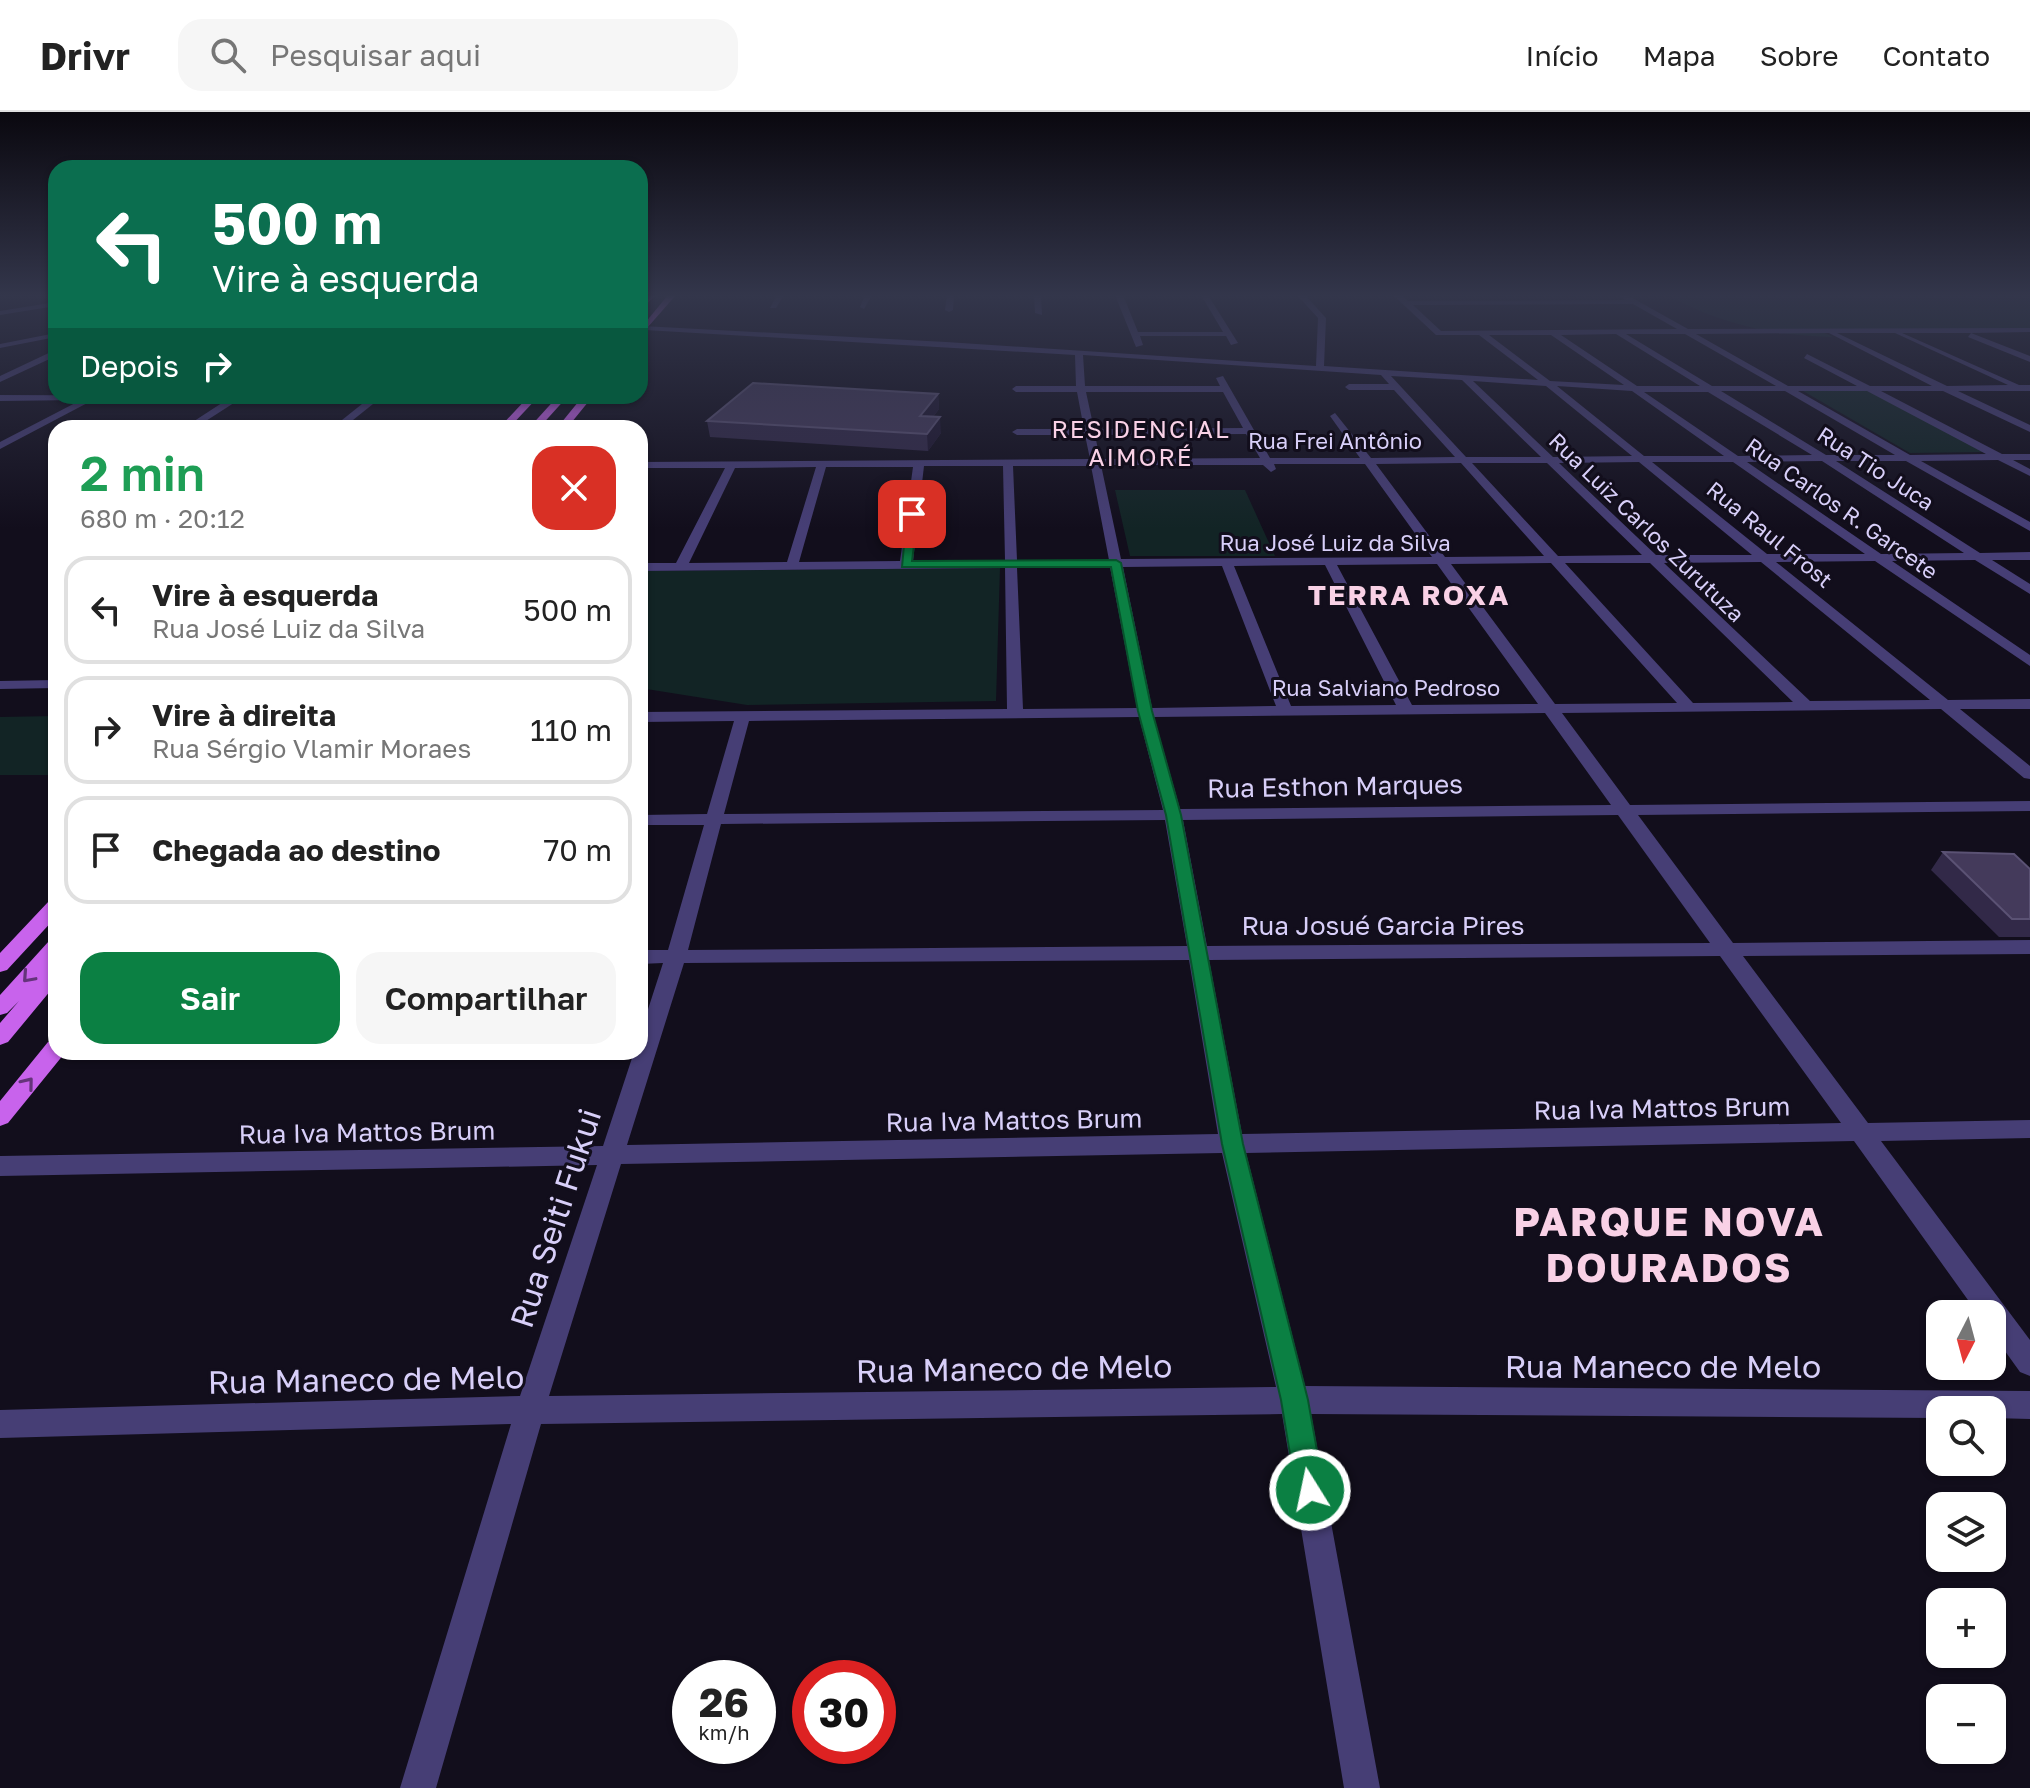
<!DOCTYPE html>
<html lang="pt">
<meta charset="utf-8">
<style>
:root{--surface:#fff;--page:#f6f6f6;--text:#222;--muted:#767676;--line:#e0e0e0;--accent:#0b8043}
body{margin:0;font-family:"Golos Text",sans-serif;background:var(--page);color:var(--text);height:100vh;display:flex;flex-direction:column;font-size:30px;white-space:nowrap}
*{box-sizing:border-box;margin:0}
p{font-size:26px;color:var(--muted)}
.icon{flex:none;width:44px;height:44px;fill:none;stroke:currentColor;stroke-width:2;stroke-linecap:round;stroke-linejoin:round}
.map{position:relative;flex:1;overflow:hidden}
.sheet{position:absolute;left:48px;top:308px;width:600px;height:640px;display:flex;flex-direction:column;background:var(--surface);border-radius:24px;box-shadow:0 2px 6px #0004}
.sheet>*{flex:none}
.banner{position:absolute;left:48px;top:48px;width:600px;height:244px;border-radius:24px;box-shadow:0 2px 6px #0004;background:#0b6e4f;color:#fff;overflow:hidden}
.needle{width:52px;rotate:186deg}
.fabs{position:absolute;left:1926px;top:1188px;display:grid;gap:16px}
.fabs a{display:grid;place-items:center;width:80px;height:80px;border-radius:16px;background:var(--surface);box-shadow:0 2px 6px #0004;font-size:40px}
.speed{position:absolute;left:672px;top:1548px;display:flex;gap:16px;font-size:40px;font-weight:700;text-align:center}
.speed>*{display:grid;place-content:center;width:104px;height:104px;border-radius:50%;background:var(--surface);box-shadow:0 2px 6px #0004;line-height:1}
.speed small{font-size:20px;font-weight:400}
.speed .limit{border:12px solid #d22;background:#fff;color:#111}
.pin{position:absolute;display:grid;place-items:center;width:68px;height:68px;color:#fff;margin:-34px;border-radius:16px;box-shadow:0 4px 12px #0006}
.me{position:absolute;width:88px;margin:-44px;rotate:350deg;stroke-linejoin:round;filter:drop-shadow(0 0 6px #0008)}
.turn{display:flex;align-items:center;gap:28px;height:168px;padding:0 32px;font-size:36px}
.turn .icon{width:104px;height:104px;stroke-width:2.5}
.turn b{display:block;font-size:56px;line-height:68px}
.then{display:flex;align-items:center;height:76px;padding:0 32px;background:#0003;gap:16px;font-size:30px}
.round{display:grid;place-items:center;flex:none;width:84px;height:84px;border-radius:24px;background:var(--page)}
.headline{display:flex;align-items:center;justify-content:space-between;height:136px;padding:0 32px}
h1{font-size:48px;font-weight:600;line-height:60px;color:#1e9e55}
.cta{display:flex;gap:16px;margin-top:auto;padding:16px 32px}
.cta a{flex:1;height:92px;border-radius:24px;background:var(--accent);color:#fff;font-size:32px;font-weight:600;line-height:92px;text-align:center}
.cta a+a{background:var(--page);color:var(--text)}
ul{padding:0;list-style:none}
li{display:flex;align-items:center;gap:24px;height:108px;margin:0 16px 12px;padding:0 16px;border:4px solid var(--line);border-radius:24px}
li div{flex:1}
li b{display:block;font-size:30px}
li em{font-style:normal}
header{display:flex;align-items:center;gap:48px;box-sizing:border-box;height:112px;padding:0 40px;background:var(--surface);border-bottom:2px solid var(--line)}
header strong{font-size:38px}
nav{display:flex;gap:44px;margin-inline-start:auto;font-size:28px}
.search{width:560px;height:72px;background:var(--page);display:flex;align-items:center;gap:20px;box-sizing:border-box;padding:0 28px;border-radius:24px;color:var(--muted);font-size:30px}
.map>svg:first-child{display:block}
.green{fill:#122425}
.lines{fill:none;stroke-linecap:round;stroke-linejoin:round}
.minor{fill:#463e75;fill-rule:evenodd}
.major{fill:#c863ec;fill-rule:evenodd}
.wall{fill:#322948}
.shaded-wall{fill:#1e162f}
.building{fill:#443a5b;stroke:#5b5274;stroke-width:2}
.oneway{stroke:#64347a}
.route{fill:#0b8043;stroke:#07532c;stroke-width:2}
.labels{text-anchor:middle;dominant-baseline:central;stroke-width:6;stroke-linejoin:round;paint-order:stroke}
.far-street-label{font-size:22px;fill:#d8cff9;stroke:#120e1c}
.far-neighbourhood-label{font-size:24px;letter-spacing:2px;fill:#f9d1e6;stroke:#120e1c}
.street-label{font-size:26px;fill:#d8cff9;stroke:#120e1c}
.far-district-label{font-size:28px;font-weight:bold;letter-spacing:2px;fill:#f9d1e6;stroke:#120e1c}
.near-street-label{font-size:32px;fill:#d8cff9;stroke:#120e1c}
.near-district-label{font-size:40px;font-weight:bold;letter-spacing:2px;fill:#f9d1e6;stroke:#120e1c}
</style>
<header>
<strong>Drivr</strong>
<div class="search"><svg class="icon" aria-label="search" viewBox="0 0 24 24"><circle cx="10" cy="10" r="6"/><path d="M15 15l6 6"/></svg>Pesquisar aqui</div>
<nav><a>Início</a><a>Mapa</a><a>Sobre</a><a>Contato</a></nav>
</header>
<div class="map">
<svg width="2030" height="1676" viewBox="0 0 2030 1676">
<rect width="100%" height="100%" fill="#120e1c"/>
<path class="green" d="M 1677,183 L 2030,183 L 2030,216 L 1823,220 L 1833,225 C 1775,224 1724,213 1673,186 Z
M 1864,278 L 1873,280 L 1985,340 L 1910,341 L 1803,279 Z
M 1115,378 L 1245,378 L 1275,444 L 1130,444 Z
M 1000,456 L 996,589 L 747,593 L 640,576 L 640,459 Z
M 56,604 L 56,663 L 0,663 L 0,605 Z"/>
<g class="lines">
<path class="minor" d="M 777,183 L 784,183 L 776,196 L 770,196 Z
M 865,183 L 872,183 L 864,197 L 860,195 Z
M 947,183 L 954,183 L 953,198 L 949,200 L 945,198 Z
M 1034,183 L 1041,183 L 1042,203 L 1035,201 Z
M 1115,183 L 1123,183 L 1138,220 L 1223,220 L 1201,183 L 1208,183 L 1238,231 L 1231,233 L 1226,224 L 1140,224 L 1143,233 L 1136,235 Z
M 1297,183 L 1305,183 L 1326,206 L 1324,254 L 1538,268 L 1479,223 L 1436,223 L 1393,183 L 1401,183 L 1408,189 L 1625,188 L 1618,183 L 1627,183 L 1688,217 L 2030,216 L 2030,220 L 1971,221 L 2030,244 L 2030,250 L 1968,225 L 1971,221 L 1902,221 L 2019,273 L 2030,273 L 2030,279 L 1958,279 L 2030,313 L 2030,320 L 1943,279 L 1881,279 L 2002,342 L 2030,342 L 2030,348 L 2013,348 L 2030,357 L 2030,364 L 1998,348 L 1921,349 L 2030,410 L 2030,419 L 1906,349 L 1836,349 L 1980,441 L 2030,440 L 2030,448 L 1992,448 L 2030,472 L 2030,482 L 1975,448 L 1892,449 L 2030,543 L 2030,554 L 1875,449 L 1776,450 L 1948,588 L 2030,587 L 2030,597 L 1960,597 L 2030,654 L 2030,667 L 2024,666 L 1941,597 L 1562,601 L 1630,693 L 2030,689 L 2030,699 L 1638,703 L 1733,831 L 2030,828 L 2030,842 L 1743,844 L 1868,1011 L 2030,1008 L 2030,1026 L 1881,1029 L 2030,1228 L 2030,1264 L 2020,1260 L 1992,1221 L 1992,1202 L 1978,1202 L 1854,1029 L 1246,1041 L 1305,1274 L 2030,1279 L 2030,1307 L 1992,1306 L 1992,1298 L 1940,1298 L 1940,1306 L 1311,1302 L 1380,1676 L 1344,1676 L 1282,1302 L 541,1312 L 436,1676 L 400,1676 L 511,1312 L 0,1326 L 0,1298 L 520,1284 L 597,1053 L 0,1064 L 0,1044 L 603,1034 L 634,940 L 640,940 L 640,922 L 663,851 L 640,852 L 640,838 L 668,838 L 704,713 L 640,713 L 640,703 L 707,702 L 734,609 L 640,610 L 640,600 L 1007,597 L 1005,456 L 640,459 L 640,451 L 676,451 L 725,356 L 640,356 L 640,350 L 1090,347 L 1085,323 L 1017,323 L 1012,320 L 1017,317 L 1084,317 L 1077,280 L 1016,280 L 1012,277 L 1016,274 L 1076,274 L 1075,243 L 645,218 L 642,214 L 946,230 L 1316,254 L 1318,206 ZM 1633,192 L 1677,217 L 1441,219 L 1413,193 ZM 1829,221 L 1932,274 L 1870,274 L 1807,242 L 1804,246 L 1857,274 L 1788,274 L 1696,222 ZM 1837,221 L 1895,221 L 2008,273 L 1947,274 ZM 1616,222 L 1700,274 L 1637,274 L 1561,223 ZM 1626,222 L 1685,222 L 1776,274 L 1712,274 ZM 1489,223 L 1551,223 L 1624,273 L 1550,269 ZM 1083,243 L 1381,263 L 1389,272 L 1349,272 L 1345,275 L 1349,278 L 1394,278 L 1455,345 L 1371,346 L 1335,301 L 1330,304 L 1360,346 L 1270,346 L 1223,264 L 1216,266 L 1220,274 L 1085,274 ZM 1391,264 L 1462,268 L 1541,345 L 1466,345 ZM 1473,269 L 1546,274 L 1632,344 L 1553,345 ZM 1557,274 L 1632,279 L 1724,344 L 1644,344 ZM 1721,279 L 1785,279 L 1895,343 L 1826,343 ZM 1798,279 L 1867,279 L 1986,342 L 1910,343 ZM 1086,280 L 1223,280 L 1243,316 L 1094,317 ZM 1644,280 L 1708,280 L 1812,343 L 1738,344 ZM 1246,322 L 1260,346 L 1100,347 L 1095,323 ZM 1822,349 L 1964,441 L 1881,442 L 1747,350 ZM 1639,350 L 1752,443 L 1656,443 L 1559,351 ZM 1652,350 L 1733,350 L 1865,442 L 1767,442 ZM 1461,351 L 1544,444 L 1445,445 L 1376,352 ZM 1472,351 L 1547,351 L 1642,443 L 1558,444 ZM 1274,352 L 1365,352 L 1432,445 L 1121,447 L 1101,353 L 1263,353 L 1271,360 L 1276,357 ZM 924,354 L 1003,354 L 1005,448 L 913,449 ZM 1013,354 L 1091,354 L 1109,448 L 1017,448 ZM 816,355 L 787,450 L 689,451 L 735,356 ZM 826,355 L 913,355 L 900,449 L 799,450 ZM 1761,450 L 1930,588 L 1810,589 L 1664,451 ZM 1551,451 L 1677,591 L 1555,592 L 1451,452 ZM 1565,451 L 1650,451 L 1793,590 L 1693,591 ZM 1437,452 L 1538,592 L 1412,593 L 1337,453 ZM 1325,453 L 1396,593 L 1291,594 L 1234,454 ZM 1222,454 L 1276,594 L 1152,596 L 1123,455 ZM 1110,455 L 1137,596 L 1023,597 L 1017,456 ZM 1545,601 L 1611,693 L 1180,697 L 1154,605 ZM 1139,605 L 1163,698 L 724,702 L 749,609 ZM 1618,703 L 1710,831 L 1207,834 L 1183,708 ZM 1165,708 L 1187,834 L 688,838 L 721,712 ZM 1720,844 L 1841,1011 L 1242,1022 L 1209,848 ZM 1189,848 L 1218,1022 L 627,1033 L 684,851 ZM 1222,1041 L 1276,1275 L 549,1284 L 621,1052 Z
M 56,190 L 56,194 L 0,203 L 0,199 Z
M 56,221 L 56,225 L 0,236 L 0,232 Z
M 53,239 L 56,239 L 56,244 L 0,270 L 0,264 Z
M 0,283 L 259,284 L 240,287 L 195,316 L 185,315 L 228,287 L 93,288 L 0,337 L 0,330 L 81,288 L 0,289 Z
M 372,284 L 383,284 L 343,316 L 337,316 L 337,312 Z
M 56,568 L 56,576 L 0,577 L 0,569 Z"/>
<path class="major" d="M 648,183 L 656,183 L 640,198 L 640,192 Z
M 668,183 L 676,183 L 640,224 L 640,217 Z
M 529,284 L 539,284 L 509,316 L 499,316 Z
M 558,284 L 568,284 L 539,316 L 529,316 Z
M 583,284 L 593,284 L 567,316 L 557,316 Z
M 56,787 L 56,805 L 7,858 L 0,860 L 0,841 L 49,789 Z
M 56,827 L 56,847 L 51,853 L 56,851 L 56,872 L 8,930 L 0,933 L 0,911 L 19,889 L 7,901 L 0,903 L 0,883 L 49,829 Z
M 56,928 L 56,940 L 64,942 L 8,1011 L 0,1014 L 0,989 L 48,930 Z"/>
</g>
<path class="wall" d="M 938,282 L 939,297 L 933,305 L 941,321 L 928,339 L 710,325 L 707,309 Z
M 1943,740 L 2030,757 L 2030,825 L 1999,825 L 1931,758 Z"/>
<path class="shaded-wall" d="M 938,282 L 939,297 L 921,320 L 920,304 Z
M 940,305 L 941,321 L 928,339 L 927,322 Z"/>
<path class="building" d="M 753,271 L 938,282 L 920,304 L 940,305 L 927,322 L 707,309 Z
M 1943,740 L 2014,742 L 2030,757 L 2030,807 L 2012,807 Z"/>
<defs><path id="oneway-chevron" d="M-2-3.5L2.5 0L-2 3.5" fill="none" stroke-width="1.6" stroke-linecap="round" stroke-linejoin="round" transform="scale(2)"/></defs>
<g class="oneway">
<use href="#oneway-chevron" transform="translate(28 865) rotate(132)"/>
<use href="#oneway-chevron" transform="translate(28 971) rotate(-51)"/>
</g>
<linearGradient id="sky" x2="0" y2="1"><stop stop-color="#0a080f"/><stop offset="0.44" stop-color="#33364b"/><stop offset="1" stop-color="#33364b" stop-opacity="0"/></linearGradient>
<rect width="2030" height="417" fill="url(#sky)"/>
<path class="route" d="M 912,399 L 918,402 L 912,449 L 1116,448 L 1121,451 L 1152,599 L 1181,703 L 1243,1032 L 1308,1288 L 1324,1378 L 1320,1388 L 1310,1392 L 1300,1388 L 1296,1378 L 1281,1288 L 1222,1032 L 1166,703 L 1138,599 L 1111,455 L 902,455 L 907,402 Z"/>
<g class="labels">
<g class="far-street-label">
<text x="1335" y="328">Rua Frei Antônio</text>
<text transform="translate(1876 356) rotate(33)">Rua Tio Juca</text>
<text transform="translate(1842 396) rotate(35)">Rua Carlos R. Garcete</text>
<text transform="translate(1647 415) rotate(44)">Rua Luiz Carlos Zurutuza</text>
<text transform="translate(1770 422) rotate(39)">Rua Raul Frost</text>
<text x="1335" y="430">Rua José Luiz da Silva</text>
<text x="1386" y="575">Rua Salviano Pedroso</text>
</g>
<g class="far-neighbourhood-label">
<text x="1141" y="316">RESIDENCIAL<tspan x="1141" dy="28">AIMORÉ</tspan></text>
</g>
<g class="street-label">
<text transform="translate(1335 674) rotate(-1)">Rua Esthon Marques</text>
<text x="1383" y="813">Rua Josué Garcia Pires</text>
<text transform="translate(1662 996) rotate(-1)">Rua Iva Mattos Brum</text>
<text transform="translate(1014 1008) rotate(-1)">Rua Iva Mattos Brum</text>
<text transform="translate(367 1020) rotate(-1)">Rua Iva Mattos Brum</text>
</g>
<g class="far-district-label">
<text x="1409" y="482">TERRA ROXA</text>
</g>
<g class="near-street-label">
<text transform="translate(555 1106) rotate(-72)">Rua Seiti Fukui</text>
<text x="1663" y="1254">Rua Maneco de Melo</text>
<text transform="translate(1014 1256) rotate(-1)">Rua Maneco de Melo</text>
<text transform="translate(366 1267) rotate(-1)">Rua Maneco de Melo</text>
</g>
<g class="near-district-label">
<text x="1669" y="1109">PARQUE NOVA<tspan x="1669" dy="46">DOURADOS</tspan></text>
</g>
</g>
</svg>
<div class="fabs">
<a><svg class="needle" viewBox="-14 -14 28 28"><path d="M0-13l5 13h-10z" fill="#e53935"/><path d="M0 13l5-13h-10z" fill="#767676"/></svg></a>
<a><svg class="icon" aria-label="search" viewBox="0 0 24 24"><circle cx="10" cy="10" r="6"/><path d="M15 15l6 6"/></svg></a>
<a><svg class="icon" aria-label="layers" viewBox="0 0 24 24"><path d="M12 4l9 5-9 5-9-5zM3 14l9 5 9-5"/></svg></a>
<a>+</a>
<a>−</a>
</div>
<div class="speed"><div>26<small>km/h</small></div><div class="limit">30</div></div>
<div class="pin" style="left:912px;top:402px;background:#d93025"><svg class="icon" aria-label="arrive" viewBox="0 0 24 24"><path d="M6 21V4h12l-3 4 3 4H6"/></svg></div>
<svg class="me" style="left:1310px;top:1378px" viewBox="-20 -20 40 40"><circle r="17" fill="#0b8043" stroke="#fff" stroke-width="3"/><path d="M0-11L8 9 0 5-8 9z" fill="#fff"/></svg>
<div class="banner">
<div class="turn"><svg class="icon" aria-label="left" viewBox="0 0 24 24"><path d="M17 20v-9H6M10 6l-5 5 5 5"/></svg><div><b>500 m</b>Vire à esquerda</div></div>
<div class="then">Depois<svg class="icon" aria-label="right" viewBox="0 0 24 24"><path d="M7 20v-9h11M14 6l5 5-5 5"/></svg></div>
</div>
<section class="sheet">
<div class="headline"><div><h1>2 min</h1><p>680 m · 20:12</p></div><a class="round" style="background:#d93025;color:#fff"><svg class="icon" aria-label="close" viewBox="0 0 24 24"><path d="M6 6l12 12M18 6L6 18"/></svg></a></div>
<ul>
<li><svg class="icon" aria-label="left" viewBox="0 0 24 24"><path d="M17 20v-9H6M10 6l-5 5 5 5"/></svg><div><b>Vire à esquerda</b><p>Rua José Luiz da Silva</p></div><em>500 m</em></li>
<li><svg class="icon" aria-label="right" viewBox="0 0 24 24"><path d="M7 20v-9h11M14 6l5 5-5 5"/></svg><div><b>Vire à direita</b><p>Rua Sérgio Vlamir Moraes</p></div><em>110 m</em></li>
<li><svg class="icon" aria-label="arrive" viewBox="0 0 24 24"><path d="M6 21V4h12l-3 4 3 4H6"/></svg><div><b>Chegada ao destino</b></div><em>70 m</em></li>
</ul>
<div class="cta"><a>Sair</a><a>Compartilhar</a></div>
</section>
</div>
